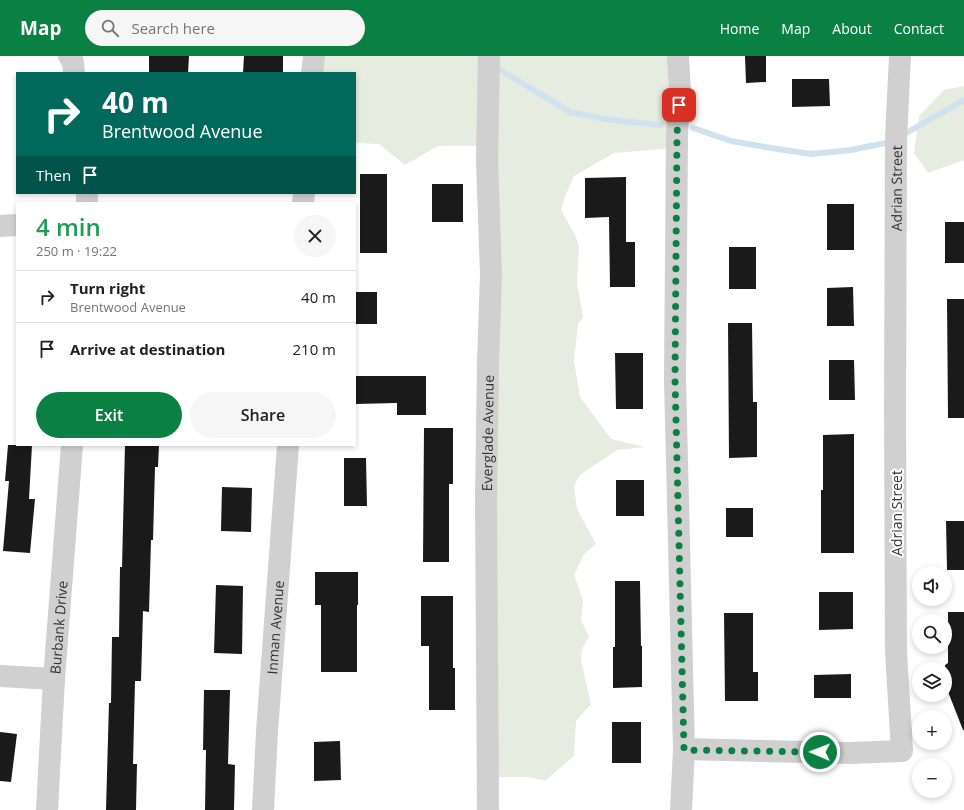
<!DOCTYPE html>
<meta charset="utf-8">
<style>
:root{--surface:#fff;--page:#f6f6f6;--text:#202124;--muted:#757577;--line:#e0e0e0;--accent:#0b8043}
body{margin:0;font-family:"Open Sans",sans-serif;background:var(--page);color:var(--text);height:100vh;display:flex;flex-direction:column;font-size:15px;white-space:nowrap}
*{box-sizing:border-box;margin:0}
p{font-size:13px;color:var(--muted)}
.icon{flex:none;width:22px;height:22px;fill:none;stroke:currentColor;stroke-width:2;stroke-linecap:round;stroke-linejoin:round}
.map{position:relative;flex:1;overflow:hidden}
.sheet{position:absolute;left:16px;top:146px;width:340px;height:244px;display:flex;flex-direction:column;background:var(--surface);border-radius:0px;box-shadow:0 2px 6px #0003}
.sheet>*{flex:none}
.banner{position:absolute;left:16px;top:16px;width:340px;height:122px;border-radius:0px;box-shadow:0 2px 6px #0003;background:#00695c;color:#fff;overflow:hidden}
.buttons{position:absolute;left:912px;top:510px;display:grid;gap:8px}
.buttons a{display:grid;place-items:center;width:40px;height:40px;border-radius:50%;background:var(--surface);box-shadow:0 2px 6px #0003;font-size:20px}
.pin{position:absolute;display:grid;place-items:center;width:34px;height:34px;color:#fff;margin:-17px;border-radius:8px;box-shadow:0 2px 6px #0006}
.me{position:absolute;width:44px;margin:-22px;rotate:271deg;stroke-linejoin:round;filter:drop-shadow(0 0 3px #0008)}
.turn{display:flex;align-items:center;gap:14px;height:84px;padding:0 20px;font-size:18px}
.turn .icon{width:52px;height:52px;stroke-width:2.5}
.turn b{display:block;font-size:28px;line-height:34px}
.then{display:flex;align-items:center;height:38px;padding:0 20px;background:#0003;gap:8px;font-size:15px}
.round{display:grid;place-items:center;flex:none;width:42px;height:42px;border-radius:21px;background:var(--page)}
.headline{display:flex;align-items:center;justify-content:space-between;height:68px;padding:0 20px}
h1{font-size:24px;font-weight:600;line-height:30px;color:#1e9e55}
.button{display:flex;gap:8px;margin-top:auto;padding:8px 20px}
.button a{flex:1;height:46px;border-radius:24px;background:var(--accent);color:#fff;font-size:16px;font-weight:600;line-height:46px;text-align:center}
.button a+a{background:var(--page);color:var(--text)}
ul{padding:0;list-style:none}
li{display:flex;align-items:center;gap:12px;height:52px;padding:0 20px;border-top:1px solid var(--line)}
li div{flex:1}
li b{display:block;font-size:15px}
li em{font-style:normal}
header{display:flex;align-items:center;gap:24px;box-sizing:border-box;height:56px;padding:0 20px;background:var(--accent);color:#fff}
header strong{font-size:19px}
nav{display:flex;gap:22px;margin-inline-start:auto;font-size:14px}
.search{width:280px;height:36px;background:var(--page);display:flex;align-items:center;gap:10px;box-sizing:border-box;padding:0 14px;border-radius:22px;color:var(--muted);font-size:15px}
.map>svg:first-child{display:block}
.green{fill:#e6ecdf}
.lines{fill:none;stroke-linecap:round;stroke-linejoin:round}
.stream{stroke:#cfe2ee;stroke-width:6}
.building{fill:#1a1a1a}
.street{stroke:#d0d0d0;stroke-width:22}
.route{stroke:#0b8043;stroke-width:7;stroke-dasharray:0 12.6}
.labels{text-anchor:middle;dominant-baseline:central;stroke-width:4;stroke-linejoin:round;paint-order:stroke}
.street-label{font-size:14px;fill:#333;stroke:#fff}
</style>
<header>
<strong>Map</strong>
<div class="search"><svg class="icon" aria-label="search" viewBox="0 0 24 24"><circle cx="10" cy="10" r="6"/><path d="M15 15l6 6"/></svg>Search here</div>
<nav><a>Home</a><a>Map</a><a>About</a><a>Contact</a></nav>
</header>
<div class="map">
<svg width="964" height="754" viewBox="0 0 964 754">
<rect width="100%" height="100%" fill="#fff"/>
<path class="green" d="M 315,0 L 679,0 L 674,92 L 614,97 L 574,120 L 565,140 L 561,154 L 575,179 L 579,190 L 577,228 L 583,260 L 582,263 L 578,268 L 574,305 L 580,341 L 611,383 L 645,391 L 617,394 L 580,419 L 574,430 L 577,453 L 596,488 L 584,498 L 574,519 L 583,544 L 581,564 L 589,581 L 582,592 L 581,604 L 591,648 L 576,665 L 574,700 L 545,725 L 530,721 L 489,721 L 480,90 L 438,90 L 405,109 L 379,88 L 355,87 L 355,17 L 314,17 Z
M 964,30 L 964,104 L 928,117 L 914,97 L 919,60 L 944,34 Z"/>
<g class="lines">
<path class="stream" d="M 494,10 L 570,56 L 611,64 L 660,69
M 693,72 L 731,85 L 771,92 L 811,98 L 851,94 L 891,86
M 901,80 L 964,44"/>
</g>
<path class="building" d="M 149,0 L 189,0 L 188,17 L 149,17 Z
M 244,0 L 283,0 L 283,17 L 243,17 Z
M 745,0 L 766,0 L 766,26 L 746,27 Z
M 792,23 L 829,23 L 830,50 L 792,51 Z
M 360,118 L 387,118 L 387,197 L 360,197 Z
M 626,121 L 626,186 L 635,186 L 635,231 L 610,231 L 609,161 L 585,162 L 585,122 Z
M 432,128 L 463,128 L 463,166 L 432,166 Z
M 827,148 L 854,148 L 854,194 L 827,194 Z
M 945,166 L 964,166 L 964,207 L 945,207 Z
M 729,191 L 756,191 L 756,233 L 729,233 Z
M 853,231 L 854,270 L 827,270 L 827,232 Z
M 355,236 L 377,236 L 377,268 L 355,268 Z
M 947,243 L 964,243 L 964,362 L 948,362 Z
M 728,267 L 752,267 L 753,346 L 757,346 L 757,401 L 729,402 Z
M 615,297 L 643,297 L 643,353 L 616,353 Z
M 829,304 L 854,304 L 855,344 L 829,344 Z
M 355,320 L 426,320 L 426,359 L 397,359 L 397,347 L 355,348 Z
M 424,372 L 453,372 L 453,428 L 449,428 L 449,506 L 423,506 Z
M 854,378 L 854,497 L 821,497 L 821,434 L 823,434 L 823,379 Z
M 8,389 L 32,389 L 29,443 L 35,443 L 30,497 L 3,495 L 9,425 L 5,425 Z
M 125,389 L 159,389 L 158,411 L 155,411 L 153,484 L 151,484 L 149,556 L 143,555 L 141,625 L 135,625 L 133,708 L 137,708 L 136,754 L 106,754 L 109,647 L 111,647 L 112,581 L 119,581 L 120,511 L 122,511 Z
M 344,402 L 366,402 L 367,450 L 344,450 Z
M 616,424 L 644,424 L 644,460 L 616,460 Z
M 222,431 L 252,432 L 251,476 L 221,475 Z
M 726,452 L 753,452 L 753,481 L 726,481 Z
M 946,465 L 964,465 L 964,514 L 947,514 Z
M 315,516 L 358,516 L 358,549 L 357,549 L 357,616 L 321,616 L 321,549 L 315,549 Z
M 615,525 L 640,525 L 641,590 L 642,590 L 642,631 L 613,632 L 613,591 L 615,591 Z
M 216,529 L 243,530 L 242,598 L 214,597 Z
M 819,536 L 853,536 L 853,573 L 819,574 Z
M 421,540 L 453,540 L 453,612 L 455,612 L 455,654 L 429,654 L 429,590 L 421,590 Z
M 948,556 L 964,556 L 964,674 L 963,674 L 945,628 L 945,609 L 948,607 Z
M 724,557 L 753,557 L 753,616 L 758,616 L 758,645 L 725,645 Z
M 851,618 L 851,642 L 814,642 L 814,619 Z
M 204,634 L 230,634 L 228,708 L 235,709 L 234,754 L 205,754 L 206,694 L 203,694 Z
M 612,666 L 641,666 L 641,707 L 612,707 Z
M 0,676 L 17,678 L 11,726 L 0,725 Z
M 340,685 L 341,724 L 314,725 L 314,686 Z"/>
<g class="lines">
<g class="street">
<path d="M 69,0 L 73,6 L 74,17"/>
<path d="M 678,0 L 680,35 L 677,78 L 675,323 L 684,693 L 681,754"/>
<path d="M 312,17 L 314,0"/>
<path d="M 87,137 L 87,147"/>
<path d="M 303,147 L 304,137"/>
<path d="M 0,170 L 17,169"/>
<path d="M 0,620 L 54,623"/>
<path id="s1" d="M 684,693 L 850,697 L 902,695 L 896,596 L 895,353 L 896,83 L 900,0"/>
<path id="s2" d="M 47,754 L 54,623 L 72,389"/>
<path id="s3" d="M 263,754 L 267,676 L 288,389"/>
<path id="s4" d="M 488,754 L 486,443 L 488,307 L 491,218 L 487,104 L 489,0"/>
</g>
</g>
<g class="lines">
<path class="route" d="M 679,49 L 677,78 L 675,323 L 684,694 L 820,696"/>
</g>
<g class="labels">
<g class="street-label">
<text stroke="none"><textPath href="#s1" startOffset="781">Adrian Street</textPath></text>
<text stroke="none"><textPath href="#s4" startOffset="377">Everglade Avenue</textPath></text>
<text transform="translate(896 457) rotate(-90)">Adrian Street</text>
<text stroke="none"><textPath href="#s2" startOffset="183">Burbank Drive</textPath></text>
<text stroke="none"><textPath href="#s3" startOffset="183">Inman Avenue</textPath></text>
</g>
</g>
</svg>
<div class="buttons">
<a><svg class="icon" aria-label="sound" viewBox="0 0 24 24"><path d="M4 9h4l5-4v14l-5-4H4zM17 9q2 3 0 6"/></svg></a>
<a><svg class="icon" aria-label="search" viewBox="0 0 24 24"><circle cx="10" cy="10" r="6"/><path d="M15 15l6 6"/></svg></a>
<a><svg class="icon" aria-label="layers" viewBox="0 0 24 24"><path d="M12 4l9 5-9 5-9-5zM3 14l9 5 9-5"/></svg></a>
<a>+</a>
<a>−</a>
</div>
<div class="pin" style="left:679px;top:49px;background:#d93025"><svg class="icon" aria-label="arrive" viewBox="0 0 24 24"><path d="M6 21V4h12l-3 4 3 4H6"/></svg></div>
<svg class="me" style="left:820px;top:696px" viewBox="-20 -20 40 40"><circle r="17" fill="#0b8043" stroke="#fff" stroke-width="3"/><path d="M0-11L8 9 0 5-8 9z" fill="#fff"/></svg>
<div class="banner">
<div class="turn"><svg class="icon" aria-label="right" viewBox="0 0 24 24"><path d="M7 20v-9h11M14 6l5 5-5 5"/></svg><div><b>40 m</b>Brentwood Avenue</div></div>
<div class="then">Then<svg class="icon" aria-label="arrive" viewBox="0 0 24 24"><path d="M6 21V4h12l-3 4 3 4H6"/></svg></div>
</div>
<section class="sheet">
<div class="headline"><div><h1>4 min</h1><p>250 m · 19:22</p></div><a class="round"><svg class="icon" aria-label="close" viewBox="0 0 24 24"><path d="M6 6l12 12M18 6L6 18"/></svg></a></div>
<ul>
<li><svg class="icon" aria-label="right" viewBox="0 0 24 24"><path d="M7 20v-9h11M14 6l5 5-5 5"/></svg><div><b>Turn right</b><p>Brentwood Avenue</p></div><em>40 m</em></li>
<li><svg class="icon" aria-label="arrive" viewBox="0 0 24 24"><path d="M6 21V4h12l-3 4 3 4H6"/></svg><div><b>Arrive at destination</b></div><em>210 m</em></li>
</ul>
<div class="button"><a>Exit</a><a>Share</a></div>
</section>
</div>
